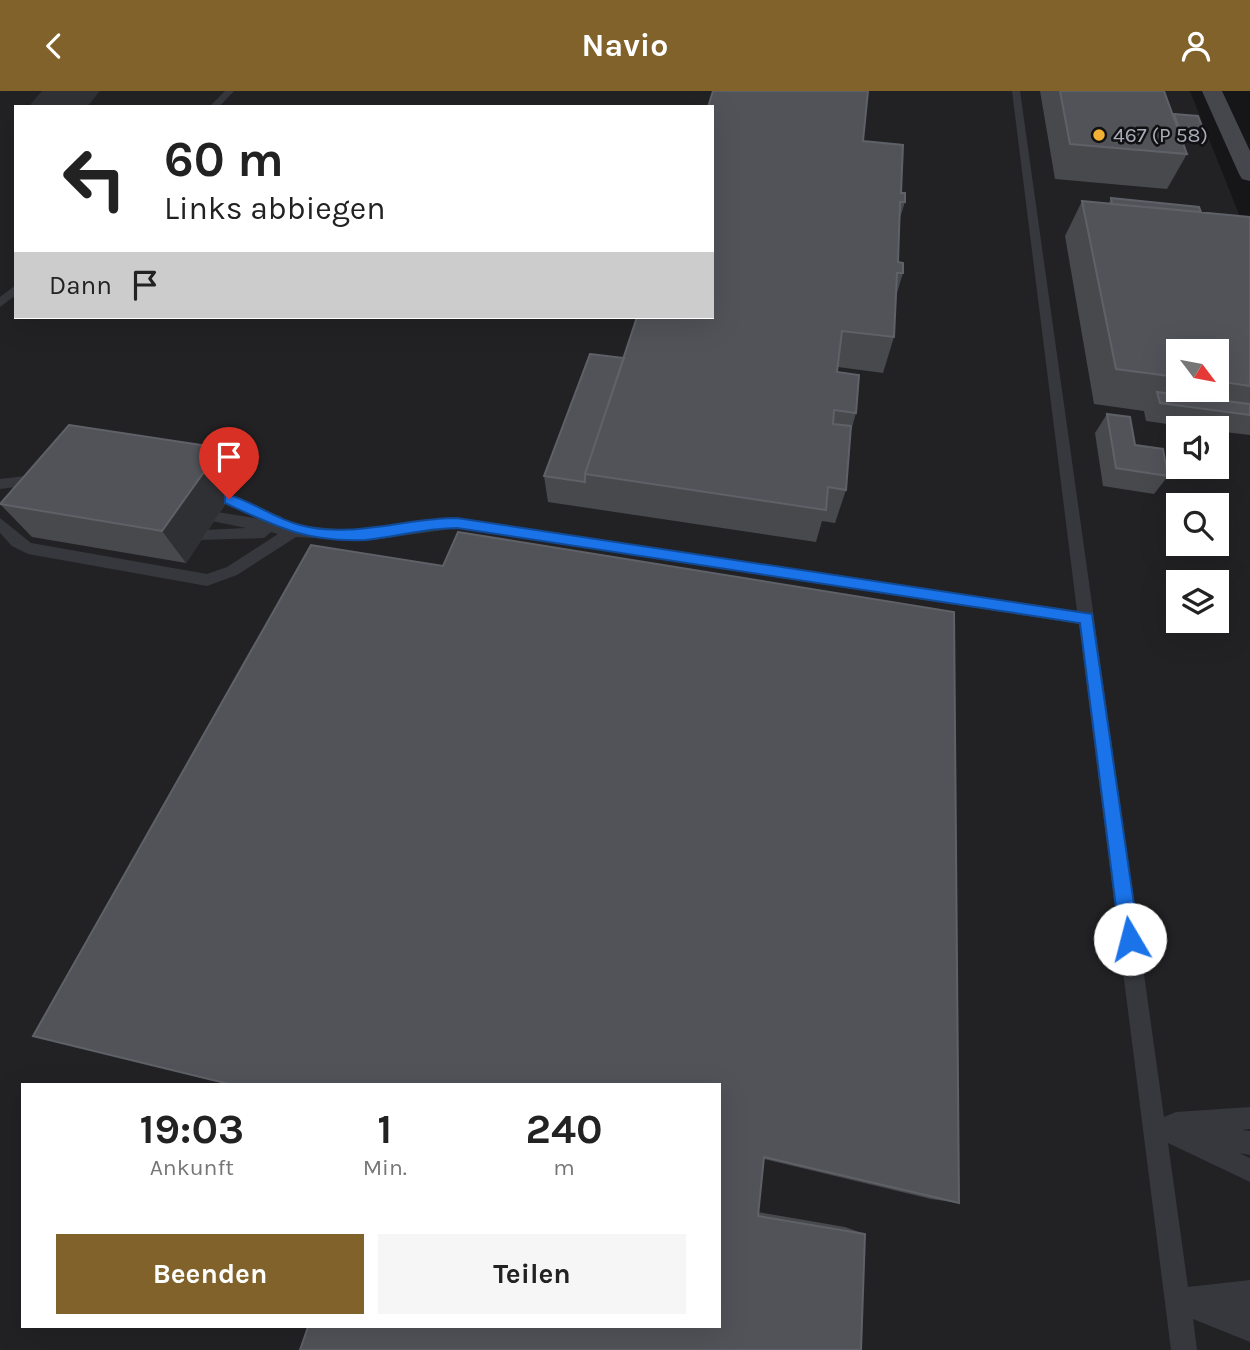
<!DOCTYPE html>
<html lang="de">
<style>
:root{--surface:#fff;--page:#f6f6f6;--text:#222;--muted:#767676;--accent:#80622a}
body{margin:0;font-family:Karla,sans-serif;background:var(--page);color:var(--text);height:100vh;display:flex;flex-direction:column;font-size:26px;white-space:nowrap}
*{box-sizing:border-box;margin:0}
p{font-size:23px;color:var(--muted)}
.icon{flex:none;width:38px;height:38px;fill:none;stroke:currentColor;stroke-width:2;stroke-linecap:round;stroke-linejoin:round}
.map{position:relative;flex:1;overflow:hidden}
.panel{position:absolute;left:21px;top:992px;width:700px;height:245px;display:flex;flex-direction:column;background:var(--surface);border-radius:0px;box-shadow:0 7px 28px #0002}
.panel>*{flex:none}
.top-card{position:absolute;left:14px;top:14px;width:700px;height:214px;border-radius:0px;box-shadow:0 7px 28px #0002;background:#fff;color:var(--text);overflow:hidden}
.needle{width:46px;rotate:122deg}
.controls{position:absolute;left:1166px;top:248px;display:grid;gap:14px}
.controls a{display:grid;place-items:center;width:63px;height:63px;border-radius:0px;background:var(--surface);box-shadow:0 7px 28px #0002;font-size:35px}
.pin{position:absolute;display:grid;place-items:center;width:60px;height:60px;color:#fff;margin:-72px -30px;border-radius:50% 50% 50% 0;rotate:-45deg;box-shadow:0 0 7px #0007}
.pin .icon{rotate:45deg}
.me{position:absolute;width:77px;margin:-38px;rotate:352deg;stroke-linejoin:round;filter:drop-shadow(0 0 5px #0008)}
.turn{display:flex;align-items:center;gap:24px;height:147px;padding:0 35px;font-size:32px}
.turn .icon{width:91px;height:91px;stroke-width:2.5}
.turn b{display:block;font-size:49px;line-height:60px}
.then{display:flex;align-items:center;height:66px;padding:0 35px;background:#0003;gap:14px;font-size:26px}
.eta{display:flex;justify-content:space-evenly;align-items:center;height:119px;text-align:center}
.eta b{font-size:42px;font-weight:700;line-height:49px}
.action{display:flex;gap:14px;margin-top:auto;padding:14px 35px}
.action a{flex:1;height:80px;border-radius:0px;background:var(--accent);color:#fff;font-size:28px;font-weight:700;line-height:80px;text-align:center}
.action a+a{background:var(--page);color:var(--text)}
header{display:flex;justify-content:space-between;align-items:center;height:91px;padding:0 35px;background:var(--accent);color:#fff;font-size:32px;font-weight:700}
.map>svg:first-child{display:block}
.built{fill:#222225;fill-rule:evenodd}
.lines{fill:none;stroke-linecap:round;stroke-linejoin:round}
.taxiway{fill:#303135;fill-rule:evenodd}
.lane{fill:#37383d;fill-rule:evenodd}
.secondary{fill:#45474d;fill-rule:evenodd}
.wall{fill:#47494d;fill-rule:evenodd}
.shaded-wall{fill:#2f3033}
.building{fill:#525359;stroke:#5f6168;stroke-width:2}
.route{fill:#1a73e8;stroke:#114b97;stroke-width:2}
.poi-dot{fill:#f2b134;stroke:#111113;stroke-width:2.5}
.labels{text-anchor:middle;dominant-baseline:central;stroke-width:5;stroke-linejoin:round;paint-order:stroke}
.far-poi-label{font-size:21px;fill:#a8adb8;stroke:#111113;text-anchor:start}
</style>
<header><svg class="icon" aria-label="back" viewBox="0 0 24 24"><path d="M15 5l-7 7 7 7"/></svg>Navio<svg class="icon" aria-label="person" viewBox="0 0 24 24"><circle cx="12" cy="8" r="4"/><path d="M4 21q1-7 8-7t8 7"/></svg></header>
<div class="map">
<svg width="1250" height="1259" viewBox="0 0 1250 1259">
<rect width="100%" height="100%" fill="#161618"/>
<path class="built" d="M 0,0 L 1190,0 L 1250,151 L 1250,1259 L 0,1259 ZM 16,16 L 712,16 L 712,226 L 16,226 ZM 1178,261 L 1216,261 L 1216,299 L 1178,299 ZM 1178,338 L 1216,338 L 1216,376 L 1178,376 ZM 1178,415 L 1216,415 L 1216,453 L 1178,453 ZM 1178,492 L 1216,492 L 1216,530 L 1178,530 ZM 23,994 L 719,994 L 719,1236 L 23,1236 Z"/>
<g class="lines">
<path class="taxiway" d="M 42,0 L 100,0 L 87,16 L 28,16 Z"/>
<path class="lane" d="M 225,0 L 234,0 L 219,16 L 209,16 Z
M 1012,0 L 1020,0 L 1164,1026 L 1176,1021 L 1250,1016 L 1250,1038 L 1242,1039 L 1250,1040 L 1250,1064 L 1239,1062 L 1250,1067 L 1250,1091 L 1168,1052 L 1188,1196 L 1250,1189 L 1250,1251 L 1193,1228 L 1197,1259 L 1171,1259 L 1079,533 L 457,437 L 366,450 L 296,446 L 237,484 L 207,495 L 28,463 L 12,455 L 0,442 L 0,427 L 31,452 L 207,483 L 227,476 L 278,443 L 271,441 L 264,447 L 199,449 L 197,445 L 204,439 L 246,437 L 212,430 L 210,426 L 212,422 L 217,421 L 260,428 L 224,412 L 222,408 L 224,404 L 229,403 L 282,426 L 283,433 L 348,439 L 457,427 L 1077,520 Z
M 16,194 L 16,204 L 0,216 L 0,206 Z
M 42,383 L 47,384 L 47,392 L 0,398 L 0,388 Z"/>
<path class="secondary" d="M 1202,0 L 1222,0 L 1250,60 L 1250,90 L 1242,88 L 1239,83 Z"/>
</g>
<path class="wall" d="M 1040,0 L 1164,0 L 1173,25 L 1174,23 L 1203,38 L 1198,47 L 1180,46 L 1187,63 L 1167,98 L 1055,88 Z
M 863,50 L 901,102 L 905,111 L 899,130 L 898,171 L 903,182 L 896,205 L 894,246 L 883,282 L 838,276 L 837,281 L 856,322 L 851,340 L 846,399 L 835,432 L 822,430 L 816,451 L 548,411 L 544,385 L 624,267 Z
M 1111,107 L 1201,121 L 1250,126 L 1250,344 L 1216,340 L 1216,338 L 1203,338 L 1146,330 L 1144,320 L 1094,313 L 1065,145 L 1082,110 L 1109,112 ZM 1178,261 L 1216,261 L 1216,299 L 1178,299 Z
M 1107,323 L 1135,354 L 1168,385 L 1154,403 L 1103,395 L 1095,342 Z
M 240,391 L 186,472 L 32,446 L 0,413 Z
M 443,475 L 959,1112 L 931,1108 L 764,1068 L 758,1121 L 845,1136 L 865,1143 L 719,1236 Z"/>
<path class="shaded-wall" d="M 221,357 L 240,391 L 186,472 L 162,440 Z"/>
<path class="building" d="M 713,0 L 868,0 L 863,50 L 903,54 L 901,102 L 905,102 L 905,111 L 900,111 L 898,171 L 903,172 L 903,182 L 897,182 L 894,246 L 842,240 L 837,281 L 859,284 L 856,322 L 834,319 L 833,333 L 851,335 L 846,399 L 828,396 L 826,419 L 585,383 L 637,226 L 712,226 L 712,16 L 708,16 Z
M 1060,0 L 1164,0 L 1187,63 L 1070,53 Z
M 1174,23 L 1198,25 L 1203,38 L 1179,36 Z
M 1111,107 L 1199,116 L 1201,121 L 1112,113 Z
M 1082,110 L 1250,126 L 1250,295 L 1216,290 L 1216,261 L 1178,261 L 1178,286 L 1116,278 Z
M 590,263 L 624,267 L 585,383 L 585,391 L 544,385 Z
M 1157,301 L 1250,313 L 1250,324 L 1160,312 Z
M 1107,323 L 1130,326 L 1135,354 L 1163,358 L 1168,385 L 1116,377 Z
M 69,334 L 221,357 L 162,440 L 0,413 Z
M 458,441 L 954,521 L 959,1112 L 764,1066 L 758,1125 L 865,1143 L 861,1259 L 300,1259 L 308,1236 L 719,1236 L 719,994 L 233,994 L 33,945 L 311,454 L 443,475 Z"/>
<path class="route" d="M 229,404 C 254,411 275,428 300,434 C 352,448 404,427 457,427 L 1092,523 L 1139,848 L 1136,854 L 1130,857 L 1123,854 L 1120,848 L 1080,532 L 457,437 C 425,437 396,446 365,449 C 307,452 275,435 225,412 L 225,405 Z"/>
<circle class="poi-dot" cx="1099" cy="44" r="7"/>
<g class="labels">
<g class="far-poi-label">
<text x="1113" y="44">467 (P 58)</text>
</g>
</g>
</svg>
<div class="controls">
<a><svg class="needle" viewBox="-14 -14 28 28"><path d="M0-13l5 13h-10z" fill="#e53935"/><path d="M0 13l5-13h-10z" fill="#767676"/></svg></a>
<a><svg class="icon" aria-label="sound" viewBox="0 0 24 24"><path d="M4 9h4l5-4v14l-5-4H4zM17 9q2 3 0 6"/></svg></a>
<a><svg class="icon" aria-label="search" viewBox="0 0 24 24"><circle cx="10" cy="10" r="6"/><path d="M15 15l6 6"/></svg></a>
<a><svg class="icon" aria-label="layers" viewBox="0 0 24 24"><path d="M12 4l9 5-9 5-9-5zM3 14l9 5 9-5"/></svg></a>
</div>
<div class="pin" style="left:229px;top:408px;background:#d93025"><svg class="icon" aria-label="arrive" viewBox="0 0 24 24"><path d="M6 21V4h12l-3 4 3 4H6"/></svg></div>
<svg class="me" style="left:1130px;top:848px" viewBox="-20 -20 40 40"><circle r="19" fill="#fff"/><path d="M0-13L10 11 0 6-10 11z" fill="#1a73e8"/></svg>
<div class="top-card">
<div class="turn"><svg class="icon" aria-label="left" viewBox="0 0 24 24"><path d="M17 20v-9H6M10 6l-5 5 5 5"/></svg><div><b>60 m</b>Links abbiegen</div></div>
<div class="then">Dann<svg class="icon" aria-label="arrive" viewBox="0 0 24 24"><path d="M6 21V4h12l-3 4 3 4H6"/></svg></div>
</div>
<section class="panel">
<div class="eta">
<div><b>19:03</b><p>Ankunft</p></div>
<div><b>1</b><p>Min.</p></div>
<div><b>240</b><p>m</p></div>
</div>
<div class="action"><a>Beenden</a><a>Teilen</a></div>
</section>
</div>
